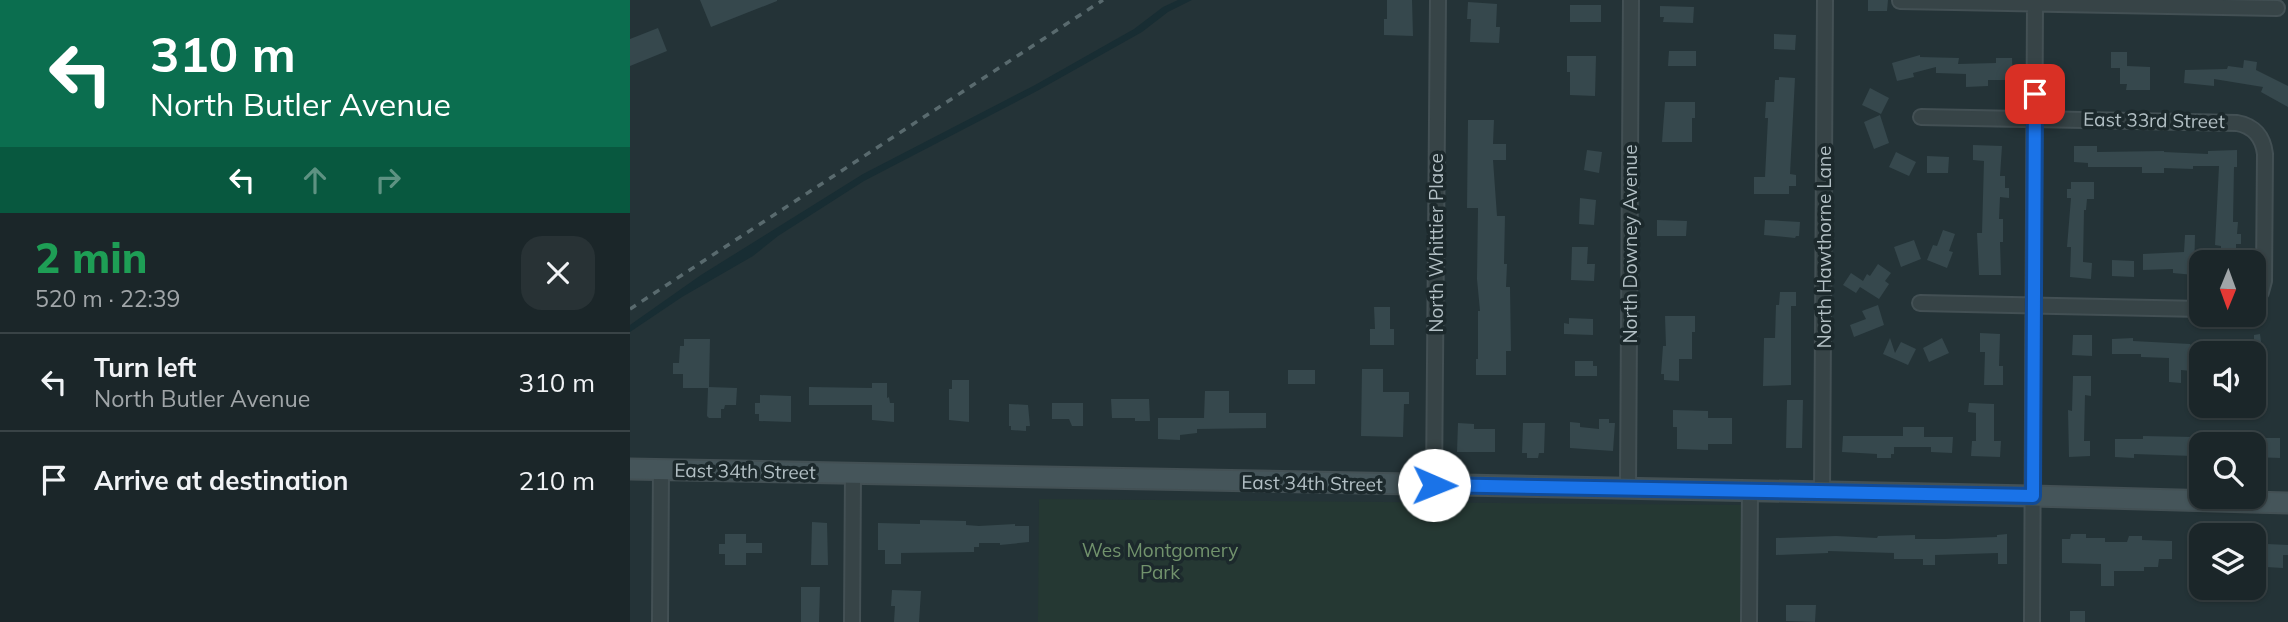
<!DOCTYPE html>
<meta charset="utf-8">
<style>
:root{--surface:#1b2629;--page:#283235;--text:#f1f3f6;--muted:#a0a5a8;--line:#394346}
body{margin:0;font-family:Mulish,sans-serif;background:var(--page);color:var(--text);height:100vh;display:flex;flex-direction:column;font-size:26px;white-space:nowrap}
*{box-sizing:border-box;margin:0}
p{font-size:23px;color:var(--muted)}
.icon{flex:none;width:38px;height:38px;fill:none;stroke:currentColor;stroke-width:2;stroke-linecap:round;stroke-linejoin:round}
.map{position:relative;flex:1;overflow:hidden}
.details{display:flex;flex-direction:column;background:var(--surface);width:630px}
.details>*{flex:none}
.banner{background:#0b6e4f;color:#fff;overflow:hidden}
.needle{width:46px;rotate:181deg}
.fabs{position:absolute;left:1559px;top:250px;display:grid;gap:14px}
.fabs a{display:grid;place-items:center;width:77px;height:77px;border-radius:14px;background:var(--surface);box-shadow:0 2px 5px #0004,0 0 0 2px var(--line);font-size:35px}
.pin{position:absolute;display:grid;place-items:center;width:60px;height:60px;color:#fff;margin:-30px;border-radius:14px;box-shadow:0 4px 10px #0006}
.me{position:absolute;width:77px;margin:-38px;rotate:91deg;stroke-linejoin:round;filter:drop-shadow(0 0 5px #0008)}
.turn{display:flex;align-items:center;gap:24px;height:147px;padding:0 35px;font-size:32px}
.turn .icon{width:91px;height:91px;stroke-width:2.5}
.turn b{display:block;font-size:49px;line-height:60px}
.lanes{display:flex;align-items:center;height:66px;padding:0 35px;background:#0003;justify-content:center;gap:35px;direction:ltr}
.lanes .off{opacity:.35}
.round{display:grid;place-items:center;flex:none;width:74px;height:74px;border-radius:21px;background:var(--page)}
.overview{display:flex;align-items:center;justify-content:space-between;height:119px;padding:0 35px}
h1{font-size:42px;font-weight:800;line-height:52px;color:#1e9e55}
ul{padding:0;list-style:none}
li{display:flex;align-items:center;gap:21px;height:98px;padding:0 35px;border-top:2px solid var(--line)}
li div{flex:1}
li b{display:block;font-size:26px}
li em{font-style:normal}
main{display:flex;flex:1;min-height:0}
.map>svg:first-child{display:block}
.green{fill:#253833}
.water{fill:#182d33}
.building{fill:#36484d}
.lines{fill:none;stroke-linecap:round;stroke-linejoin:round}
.street-casing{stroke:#435054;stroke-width:18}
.secondary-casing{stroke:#435054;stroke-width:23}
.street{stroke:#374447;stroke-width:14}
.secondary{stroke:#45555a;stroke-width:19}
.rail{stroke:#596a6e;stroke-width:3.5;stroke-dasharray:7 7;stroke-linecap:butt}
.route-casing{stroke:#114b97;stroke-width:18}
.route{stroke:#1a73e8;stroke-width:12}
.labels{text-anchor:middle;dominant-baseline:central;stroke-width:7;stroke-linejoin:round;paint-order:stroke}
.street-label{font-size:19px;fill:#b2bfc4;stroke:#1c292c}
.park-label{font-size:19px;fill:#71926c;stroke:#1c292c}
</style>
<main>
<section class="details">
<div class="banner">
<div class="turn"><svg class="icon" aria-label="left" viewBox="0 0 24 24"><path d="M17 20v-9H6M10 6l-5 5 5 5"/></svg><div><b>310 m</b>North Butler Avenue</div></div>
<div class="lanes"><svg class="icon" aria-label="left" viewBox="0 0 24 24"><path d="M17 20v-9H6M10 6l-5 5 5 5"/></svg><svg class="icon off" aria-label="ahead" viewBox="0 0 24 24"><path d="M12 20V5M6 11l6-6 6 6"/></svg><svg class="icon off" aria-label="right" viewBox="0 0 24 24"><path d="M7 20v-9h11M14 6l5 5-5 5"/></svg></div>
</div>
<div class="overview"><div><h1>2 min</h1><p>520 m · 22:39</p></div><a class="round"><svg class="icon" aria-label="close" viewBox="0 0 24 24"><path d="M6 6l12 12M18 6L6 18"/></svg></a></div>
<ul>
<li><svg class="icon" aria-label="left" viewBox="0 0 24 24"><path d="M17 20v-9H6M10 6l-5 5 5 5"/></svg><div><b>Turn left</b><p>North Butler Avenue</p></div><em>310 m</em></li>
<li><svg class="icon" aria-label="arrive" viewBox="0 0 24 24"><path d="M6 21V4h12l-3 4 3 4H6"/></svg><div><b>Arrive at destination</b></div><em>210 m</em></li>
</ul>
</section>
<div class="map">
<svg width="1658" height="622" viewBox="0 0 1658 622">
<rect width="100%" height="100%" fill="#243337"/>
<path class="green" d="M 409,499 L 1111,505 L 1110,622 L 408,622 Z"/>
<path class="water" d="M 548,0 L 562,0 L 538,12 L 512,32 L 407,91 L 234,181 L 148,236 L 123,256 L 52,297 L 0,332 L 0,325 L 71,275 L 233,174 L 405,85 L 504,29 L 533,7 Z"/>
<path class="building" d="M 70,0 L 147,0 L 147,1 L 81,27 Z
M 757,0 L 782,0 L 783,36 L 754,35 L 754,19 L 757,19 Z
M 1238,0 L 1258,0 L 1257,11 L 1238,11 Z
M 838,2 L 867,4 L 866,27 L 870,27 L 869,43 L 840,42 L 841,19 L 837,19 Z
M 940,5 L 971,5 L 971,22 L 940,22 Z
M 1030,6 L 1064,7 L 1063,23 L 1033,22 L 1034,17 L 1030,17 Z
M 28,28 L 37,51 L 0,66 L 0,39 Z
M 1144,34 L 1166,35 L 1165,50 L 1144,49 Z
M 1039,51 L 1066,51 L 1066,66 L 1038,66 Z
M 1481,52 L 1497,52 L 1497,66 L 1520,67 L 1520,90 L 1496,90 L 1497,84 L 1490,84 L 1490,68 L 1481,68 Z
M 1290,55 L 1290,57 L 1329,58 L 1328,64 L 1366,63 L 1366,58 L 1382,58 L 1383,80 L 1358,80 L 1358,86 L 1336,87 L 1336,74 L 1306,73 L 1306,67 L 1283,73 L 1284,77 L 1267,81 L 1262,63 Z
M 937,56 L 966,56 L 965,96 L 940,95 L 940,72 L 937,72 Z
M 1614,60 L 1627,62 L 1626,70 L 1658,86 L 1658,107 L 1631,92 L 1633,87 L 1584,79 L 1584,86 L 1554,83 L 1555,70 L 1597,69 L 1598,66 L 1613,68 Z
M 1149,77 L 1165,78 L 1160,174 L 1166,175 L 1166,186 L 1159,186 L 1159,194 L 1124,194 L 1124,177 L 1135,177 L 1138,118 L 1135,118 L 1136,102 L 1144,102 L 1145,80 L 1149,80 Z
M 1240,88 L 1259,98 L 1251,114 L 1232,105 Z
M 1035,102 L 1065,102 L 1065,118 L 1062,118 L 1062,142 L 1032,142 Z
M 1250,115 L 1259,143 L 1244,149 L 1234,122 Z
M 838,120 L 864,120 L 863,144 L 876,144 L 876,160 L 863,160 L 867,216 L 875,216 L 874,264 L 877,264 L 876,287 L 880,287 L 881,351 L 876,351 L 876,375 L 846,375 L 846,359 L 848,359 L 848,311 L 850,311 L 847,279 L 848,208 L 837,208 Z
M 1343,145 L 1372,146 L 1370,176 L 1375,176 L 1375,188 L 1379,188 L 1379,198 L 1370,197 L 1369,219 L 1373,219 L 1373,242 L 1370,242 L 1371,275 L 1349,275 L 1347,233 L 1352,233 L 1354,161 L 1343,160 Z
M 1444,146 L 1467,146 L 1467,152 L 1534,151 L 1534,152 L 1578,154 L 1578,151 L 1607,150 L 1607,167 L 1604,167 L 1603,222 L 1608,222 L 1607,234 L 1611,234 L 1611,244 L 1606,244 L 1606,251 L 1591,250 L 1591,246 L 1585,245 L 1589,166 L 1563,166 L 1563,169 L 1534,168 L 1534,173 L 1512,173 L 1512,167 L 1458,167 L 1458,163 L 1444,162 Z
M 957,150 L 972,152 L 969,173 L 954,170 Z
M 1266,152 L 1286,162 L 1279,176 L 1259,167 Z
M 1297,156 L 1319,157 L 1318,173 L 1297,173 Z
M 1441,182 L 1464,182 L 1464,199 L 1457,199 L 1456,210 L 1454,210 L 1453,262 L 1462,263 L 1461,279 L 1440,277 L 1441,247 L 1437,247 L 1441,198 L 1437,198 L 1437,189 L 1441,189 Z
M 950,198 L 966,200 L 964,225 L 949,224 Z
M 1027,220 L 1057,221 L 1056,236 L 1027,236 Z
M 1135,220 L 1170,222 L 1169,236 L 1166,236 L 1165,238 L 1134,235 Z
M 1313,230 L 1325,234 L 1319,251 L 1323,252 L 1317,268 L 1297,260 L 1303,245 L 1307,246 Z
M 1555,235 L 1565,235 L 1564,275 L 1543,273 L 1543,269 L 1513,270 L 1513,254 L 1554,252 Z
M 1284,240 L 1291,259 L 1271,267 L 1264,247 Z
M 942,247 L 958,247 L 957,264 L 965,264 L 964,281 L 941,280 Z
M 1482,260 L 1504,261 L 1504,277 L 1482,276 Z
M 1248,264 L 1261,273 L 1255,281 L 1259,284 L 1249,299 L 1230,287 L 1226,293 L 1213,285 L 1221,273 L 1233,281 L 1237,274 L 1240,276 Z
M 1150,292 L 1166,292 L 1166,306 L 1161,306 L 1161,385 L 1133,386 L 1134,338 L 1145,338 L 1146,305 L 1149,305 Z
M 1248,305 L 1254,325 L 1224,337 L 1220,325 L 1236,319 L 1232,311 Z
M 744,307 L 760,307 L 760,329 L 764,329 L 764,345 L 740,345 L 740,329 L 745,329 Z
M 1035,316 L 1065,316 L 1065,332 L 1062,332 L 1062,359 L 1049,359 L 1049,381 L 1034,380 L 1034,374 L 1031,374 L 1033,346 L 1036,346 Z
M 939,318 L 963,319 L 963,335 L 934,334 L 934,323 L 939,324 Z
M 1350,333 L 1370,334 L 1369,366 L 1373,366 L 1373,385 L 1354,385 L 1355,352 L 1350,352 Z
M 1630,334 L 1634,364 L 1624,365 L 1624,335 Z
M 1443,335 L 1462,335 L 1462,356 L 1442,355 Z
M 1260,338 L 1265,353 L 1271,342 L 1286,349 L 1278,365 L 1253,354 Z
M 1312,338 L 1319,353 L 1299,362 L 1293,348 Z
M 1503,338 L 1503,341 L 1560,344 L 1563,348 L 1572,348 L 1572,364 L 1562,364 L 1562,371 L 1551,370 L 1551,383 L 1539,382 L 1539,358 L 1511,357 L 1511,354 L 1482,354 L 1482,339 Z
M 54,339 L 80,339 L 79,387 L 107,388 L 106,405 L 95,405 L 94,409 L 91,409 L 91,418 L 79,418 L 77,416 L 78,388 L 53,388 L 53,374 L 43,374 L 43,363 L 49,363 L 50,346 L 54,346 Z
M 945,361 L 963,361 L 963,366 L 967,366 L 967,376 L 945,376 Z
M 732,369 L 753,369 L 753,392 L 779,392 L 779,404 L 774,404 L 773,437 L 731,436 Z
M 658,370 L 685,370 L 685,384 L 658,384 Z
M 1443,376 L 1461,376 L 1461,396 L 1455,395 L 1454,441 L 1460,441 L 1460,456 L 1439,457 L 1438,410 L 1442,411 Z
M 322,380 L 339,380 L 339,422 L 319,420 L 319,389 L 322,389 Z
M 242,383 L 257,383 L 257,398 L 259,397 L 260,403 L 264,403 L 264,422 L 242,420 L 242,405 L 179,405 L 179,387 L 242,388 Z
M 575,391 L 599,391 L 599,413 L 636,413 L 636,428 L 567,429 L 567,433 L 550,435 L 550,440 L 528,439 L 528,418 L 574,418 Z
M 130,395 L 161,396 L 161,422 L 129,421 L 129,414 L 125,414 L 125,403 L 130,403 Z
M 481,399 L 519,399 L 520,421 L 505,421 L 505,418 L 482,418 Z
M 1157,400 L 1173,400 L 1172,448 L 1156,448 Z
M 422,403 L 453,403 L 453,426 L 442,426 L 439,419 L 422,419 Z
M 1339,403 L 1364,404 L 1364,441 L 1371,441 L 1370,457 L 1341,456 L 1342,441 L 1346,441 L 1346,413 L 1338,412 Z
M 379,404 L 398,405 L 400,426 L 396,426 L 396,431 L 381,430 L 381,426 L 379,426 Z
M 1043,410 L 1078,411 L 1078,418 L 1102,418 L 1102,444 L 1078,444 L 1078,450 L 1047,449 L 1047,427 L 1043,427 Z
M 969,419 L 979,419 L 979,423 L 985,423 L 983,451 L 940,448 L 940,422 L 950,423 L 950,427 L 969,429 Z
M 828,423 L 844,424 L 844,429 L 865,429 L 865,452 L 827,452 Z
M 893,423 L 915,423 L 914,453 L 909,453 L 908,458 L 897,458 L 897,453 L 892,453 Z
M 1273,427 L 1294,427 L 1294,437 L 1323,437 L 1322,453 L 1301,452 L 1301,447 L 1264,447 L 1264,454 L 1261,454 L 1261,458 L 1247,458 L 1247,454 L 1212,452 L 1213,436 L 1273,436 Z
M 1513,436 L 1563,437 L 1563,456 L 1504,454 L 1504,458 L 1485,457 L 1485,439 L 1513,439 Z
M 1630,438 L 1650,438 L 1650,458 L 1624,457 L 1624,440 L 1630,440 Z
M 290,520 L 336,521 L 336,525 L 349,526 L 385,524 L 385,526 L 399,526 L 399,542 L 370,545 L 370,543 L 349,543 L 349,547 L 344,547 L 344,552 L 271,553 L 271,564 L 255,564 L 255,550 L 248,550 L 248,523 L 290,524 Z
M 182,522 L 197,523 L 198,565 L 181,565 Z
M 95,534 L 116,534 L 116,543 L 132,543 L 132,553 L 116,553 L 116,565 L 95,565 L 95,554 L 89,554 L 89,544 L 95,544 Z
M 1377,534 L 1377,564 L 1368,564 L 1368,553 L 1305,555 L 1305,565 L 1293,565 L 1293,559 L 1264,559 L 1264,553 L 1198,551 L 1198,553 L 1146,555 L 1146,538 L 1206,536 L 1247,538 L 1248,536 L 1285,535 L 1285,539 L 1315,539 L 1367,537 L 1367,535 Z
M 1441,534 L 1456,534 L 1456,538 L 1475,538 L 1475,542 L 1497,542 L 1499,536 L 1512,536 L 1512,540 L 1542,541 L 1542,559 L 1529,559 L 1528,567 L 1514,567 L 1514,571 L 1484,571 L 1484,586 L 1471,586 L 1471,564 L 1432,563 L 1432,539 L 1440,539 Z
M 1637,544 L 1658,545 L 1658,555 L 1653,555 L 1653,568 L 1636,567 Z
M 171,587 L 190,587 L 189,622 L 171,622 Z
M 262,590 L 291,591 L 289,622 L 264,622 L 265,606 L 261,606 Z
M 1156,605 L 1186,605 L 1185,622 L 1156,621 Z
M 1440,611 L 1455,611 L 1455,622 L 1440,622 Z"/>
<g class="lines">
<g class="street-casing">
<path id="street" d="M 1270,1 L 1647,8
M 1291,117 L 1607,123 C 1624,126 1633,137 1635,154 L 1634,281 L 1631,292 L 1624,301
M 1290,303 L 1572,309
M 804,485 L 808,0
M 998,489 L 1001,0
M 1192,493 L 1195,0
M 30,622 L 31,469
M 222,622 L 223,473
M 1119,622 L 1120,491
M 1402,622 L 1405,3"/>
</g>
<g class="secondary-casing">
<path id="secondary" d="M 0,469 L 1403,496 L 1658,503"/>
</g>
<use href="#street" class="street"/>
<use href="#secondary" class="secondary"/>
<path class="rail" d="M 0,309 L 473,0"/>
</g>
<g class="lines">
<g class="route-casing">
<path id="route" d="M 804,485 L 1403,496 L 1405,94"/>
</g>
<use href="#route" class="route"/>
</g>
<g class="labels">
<g class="street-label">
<text transform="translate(1524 120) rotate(1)">East 33rd Street</text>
<text transform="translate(806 243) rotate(-90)">North Whittier Place</text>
<text transform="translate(1000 244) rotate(-90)">North Downey Avenue</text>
<text transform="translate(1194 247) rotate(-90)">North Hawthorne Lane</text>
<text transform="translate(115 471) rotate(1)">East 34th Street</text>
<text transform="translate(682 483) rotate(1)">East 34th Street</text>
</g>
<g class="park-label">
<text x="530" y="550">Wes Montgomery<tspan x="530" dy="22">Park</tspan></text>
</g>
</g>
</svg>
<div class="fabs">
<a><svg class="needle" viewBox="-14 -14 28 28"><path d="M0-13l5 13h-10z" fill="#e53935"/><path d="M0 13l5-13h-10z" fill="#a0a5a8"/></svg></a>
<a><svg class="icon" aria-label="sound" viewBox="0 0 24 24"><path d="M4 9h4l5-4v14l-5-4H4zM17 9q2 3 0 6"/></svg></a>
<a><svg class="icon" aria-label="search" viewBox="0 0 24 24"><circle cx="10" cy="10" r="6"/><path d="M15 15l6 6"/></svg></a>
<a><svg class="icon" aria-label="layers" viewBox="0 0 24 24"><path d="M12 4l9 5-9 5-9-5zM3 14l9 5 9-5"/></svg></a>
</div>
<div class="pin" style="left:1405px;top:94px;background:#d93025"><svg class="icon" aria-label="arrive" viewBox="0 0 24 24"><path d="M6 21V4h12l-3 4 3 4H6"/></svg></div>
<svg class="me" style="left:804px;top:485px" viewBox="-20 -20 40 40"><circle r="19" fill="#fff"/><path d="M0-13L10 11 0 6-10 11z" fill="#1a73e8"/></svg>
</div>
</main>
